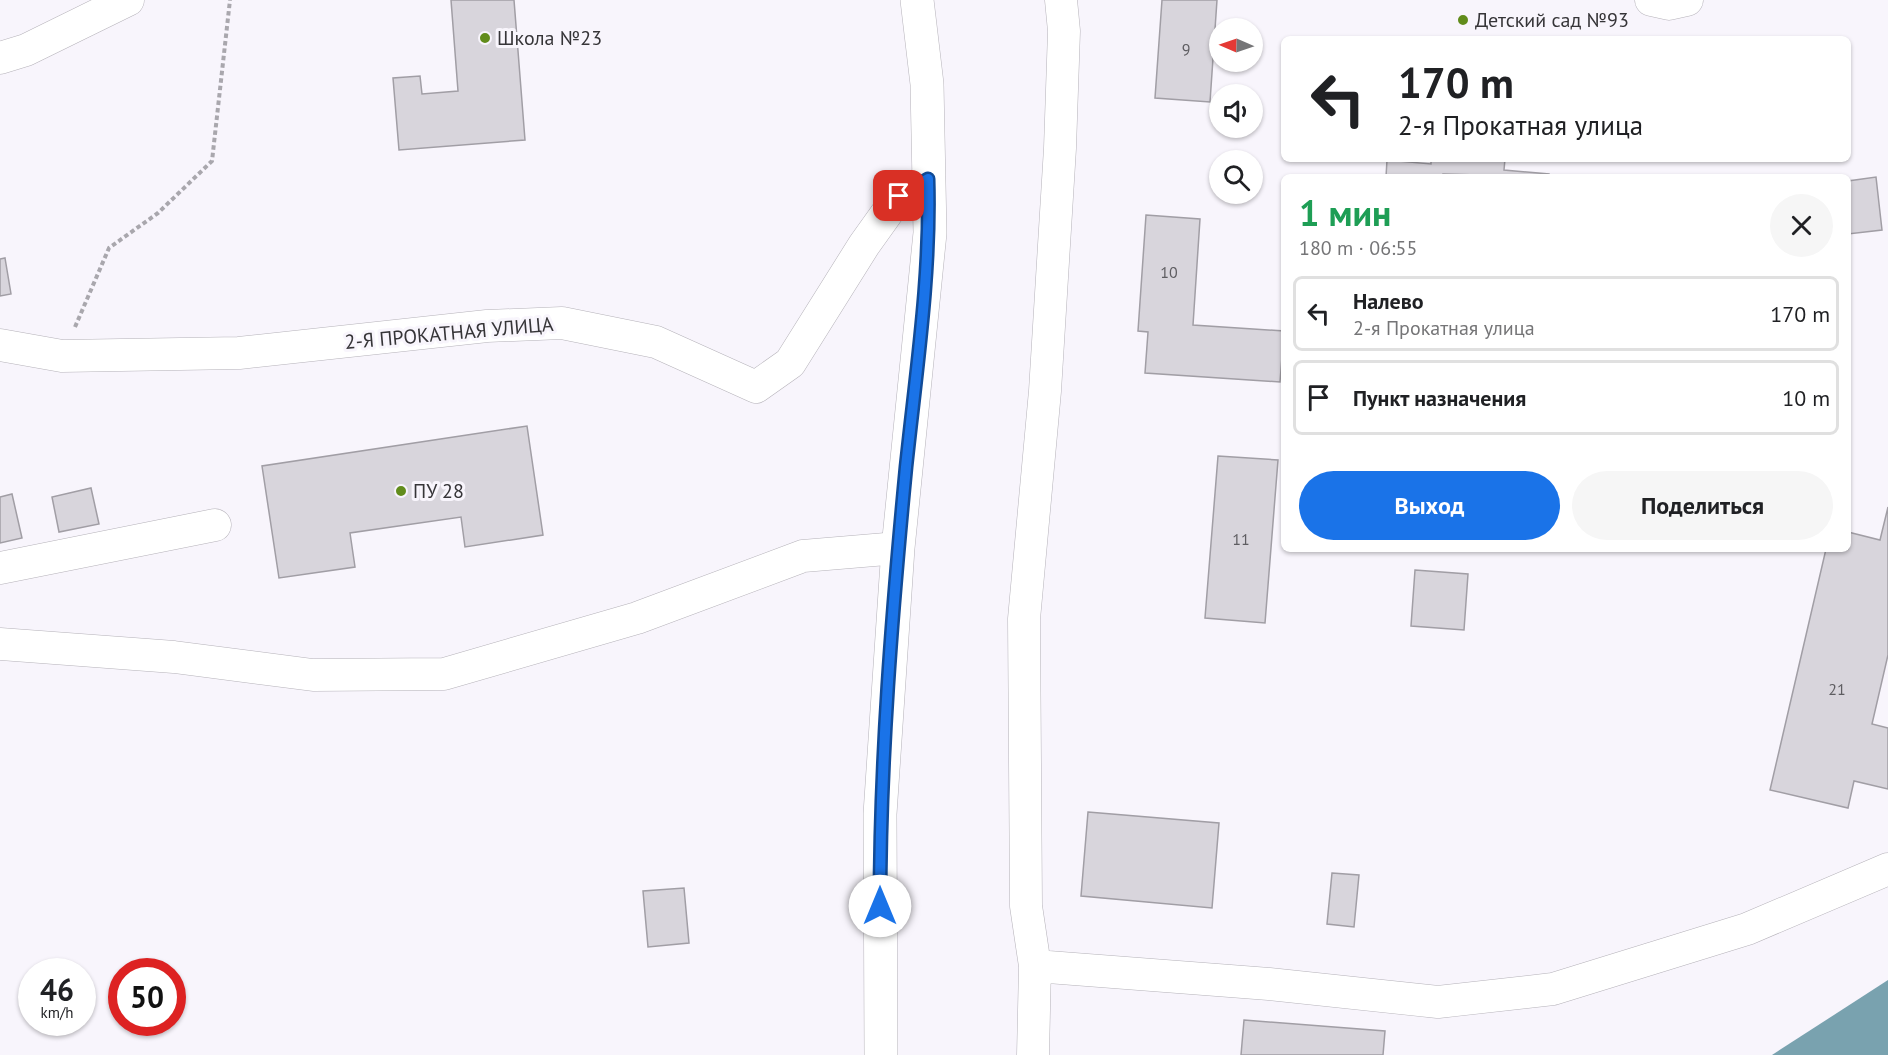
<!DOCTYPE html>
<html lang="ru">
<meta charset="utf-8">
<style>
:root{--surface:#fff;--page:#f6f6f6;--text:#202124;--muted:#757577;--line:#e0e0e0;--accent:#1a73e8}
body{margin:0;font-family:"PT Sans",sans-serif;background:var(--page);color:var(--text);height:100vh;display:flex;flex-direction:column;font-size:22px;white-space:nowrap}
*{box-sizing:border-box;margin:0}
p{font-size:20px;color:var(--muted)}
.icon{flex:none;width:33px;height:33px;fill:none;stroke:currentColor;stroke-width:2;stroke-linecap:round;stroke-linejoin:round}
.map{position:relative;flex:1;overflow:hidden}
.side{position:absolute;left:1281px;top:174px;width:570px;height:378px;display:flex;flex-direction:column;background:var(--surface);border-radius:9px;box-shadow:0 2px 4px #0004}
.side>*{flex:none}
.guide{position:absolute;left:1281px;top:36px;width:570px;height:126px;border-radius:9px;box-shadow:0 2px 4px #0004;background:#fff;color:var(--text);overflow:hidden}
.needle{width:39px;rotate:272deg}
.buttons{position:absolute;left:1209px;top:18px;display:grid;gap:12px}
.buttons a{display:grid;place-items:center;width:54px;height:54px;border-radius:50%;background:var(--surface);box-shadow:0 2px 4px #0004;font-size:30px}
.speed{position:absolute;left:18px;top:958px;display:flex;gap:12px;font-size:30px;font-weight:700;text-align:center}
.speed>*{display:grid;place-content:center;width:78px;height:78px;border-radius:50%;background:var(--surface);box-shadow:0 2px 4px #0004;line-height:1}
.speed small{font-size:15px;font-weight:400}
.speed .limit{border:9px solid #d22;background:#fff;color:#111}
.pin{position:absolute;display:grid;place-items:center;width:51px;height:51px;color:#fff;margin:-26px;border-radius:12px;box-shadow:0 3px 9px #0006}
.me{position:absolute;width:66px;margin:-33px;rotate:0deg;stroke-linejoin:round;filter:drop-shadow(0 0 4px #0008)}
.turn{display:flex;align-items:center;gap:21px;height:126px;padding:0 18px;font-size:27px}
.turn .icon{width:78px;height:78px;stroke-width:2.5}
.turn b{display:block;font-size:42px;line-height:51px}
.round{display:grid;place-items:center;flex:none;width:63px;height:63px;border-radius:32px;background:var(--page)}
.summary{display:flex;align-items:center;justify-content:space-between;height:102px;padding:0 18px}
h1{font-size:36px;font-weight:800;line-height:45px;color:#1e9e55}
.button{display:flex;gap:12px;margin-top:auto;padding:12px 18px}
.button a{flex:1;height:69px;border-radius:36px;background:var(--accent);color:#fff;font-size:24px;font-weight:800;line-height:69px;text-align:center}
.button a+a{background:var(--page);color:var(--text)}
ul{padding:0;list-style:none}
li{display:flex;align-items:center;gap:18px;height:75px;margin:0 12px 9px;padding:0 6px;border:3px solid var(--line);border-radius:9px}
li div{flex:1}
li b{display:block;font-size:22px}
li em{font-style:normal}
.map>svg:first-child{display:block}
.water{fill:#79a2af}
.building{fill:#d8d5dc;stroke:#a19ea5;stroke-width:1.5}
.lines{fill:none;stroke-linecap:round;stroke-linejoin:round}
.minor-casing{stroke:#b5b2b9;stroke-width:33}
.major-casing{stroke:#b5b2b9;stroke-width:34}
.path{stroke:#a9a7ad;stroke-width:4;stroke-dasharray:4.5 3;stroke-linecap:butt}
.minor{stroke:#fff;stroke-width:32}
.major{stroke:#fff;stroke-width:33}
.route-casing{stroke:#114b97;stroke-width:15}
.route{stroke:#1a73e8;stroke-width:10}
.poi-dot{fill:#618c1b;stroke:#f8f5fc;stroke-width:2}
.labels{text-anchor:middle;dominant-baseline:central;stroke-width:6;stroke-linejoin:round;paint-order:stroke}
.number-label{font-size:16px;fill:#5e5d61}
.poi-label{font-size:20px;fill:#363538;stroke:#f8f5fc;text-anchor:start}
.street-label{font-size:20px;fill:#363538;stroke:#f8f5fc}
</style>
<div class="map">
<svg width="1888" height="1055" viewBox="0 0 1888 1055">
<rect width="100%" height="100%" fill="#f8f5fc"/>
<path class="water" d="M 1888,980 L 1888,1055 L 1772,1055 Z"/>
<path class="building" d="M 451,0 L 514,0 L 525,140 L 399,150 L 393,78 L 420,76 L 422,94 L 458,91 Z
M 1162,0 L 1217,0 L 1210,102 L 1155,98 Z
M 1431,159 L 1505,159 L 1504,170 L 1549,174 L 1549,177 L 1443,174 L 1443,177 L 1386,177 L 1387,160 L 1431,164 Z
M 1876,177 L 1882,230 L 1848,234 L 1848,181 Z
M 1146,215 L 1200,219 L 1193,325 L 1284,331 L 1280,382 L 1145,373 L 1148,332 L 1138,331 Z
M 5,258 L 11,294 L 0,296 L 0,259 Z
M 527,426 L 543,535 L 465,547 L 461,517 L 350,533 L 355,567 L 279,578 L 262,466 Z
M 1218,456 L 1278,460 L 1265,623 L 1205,618 Z
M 91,488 L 99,524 L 59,532 L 52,497 Z
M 12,494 L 22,538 L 0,543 L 0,497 Z
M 1888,507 L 1888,655 L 1872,724 L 1888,728 L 1888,789 L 1854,781 L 1848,808 L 1770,790 L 1826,549 L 1848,549 L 1848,532 L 1880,540 Z
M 1415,570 L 1468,574 L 1464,630 L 1411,626 Z
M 1088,812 L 1219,823 L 1212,908 L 1081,896 Z
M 1332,873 L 1359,875 L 1354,927 L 1327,924 Z
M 684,888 L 689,943 L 648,947 L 643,891 Z
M 1244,1020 L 1385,1031 L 1383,1055 L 1241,1055 Z"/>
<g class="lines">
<g class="minor-casing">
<path id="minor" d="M 1651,0 L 1669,4 L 1687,0
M 0,58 L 26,50 L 128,0
M 0,345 L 62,356 L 239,353 L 487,326 L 562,323 L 656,342 L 756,387 L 790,363 L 864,245 L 899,196 L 929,179
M 0,568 L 215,525
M 0,644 L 174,657 L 313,675 L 444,674 L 637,618 L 803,556 L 898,548
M 1035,966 L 1269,984 L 1438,1002 L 1553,989 L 1747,929 L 1888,869
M 1033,1055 L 1035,966 L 1026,906 L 1024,619 L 1045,391 L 1060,148 L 1064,31 L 1061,0"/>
</g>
<g class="major-casing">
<path id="major" d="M 881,1055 L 880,814 L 898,548 L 930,233 L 927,84 L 917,0"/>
</g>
<path class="path" d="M 75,327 L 109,248 L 158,213 L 212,161 L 230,0"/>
<use href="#minor" class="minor"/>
<use href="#major" class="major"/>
</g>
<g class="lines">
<g class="route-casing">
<path id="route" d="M 880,906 C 880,760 892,613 906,467 C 916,372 931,275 928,179 L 899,196"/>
</g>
<use href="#route" class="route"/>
</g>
<g class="poi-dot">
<circle cx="1463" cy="20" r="6"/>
<circle cx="485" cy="38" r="6"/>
<circle cx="401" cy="491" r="6"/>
</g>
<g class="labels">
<g class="number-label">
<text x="1186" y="49">9</text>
<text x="1169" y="272">10</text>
<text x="1241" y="539">11</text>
<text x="1837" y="689">21</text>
</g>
<g class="poi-label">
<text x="1475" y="20">Детский сад №93</text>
<text x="497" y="38">Школа №23</text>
<text x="413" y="491">ПУ 28</text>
</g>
<g class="street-label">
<text transform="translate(449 333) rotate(-5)">2-Я ПРОКАТНАЯ УЛИЦА</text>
</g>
</g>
</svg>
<div class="buttons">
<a><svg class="needle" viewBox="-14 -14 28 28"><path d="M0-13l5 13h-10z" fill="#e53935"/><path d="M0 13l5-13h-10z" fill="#757577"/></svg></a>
<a><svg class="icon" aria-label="sound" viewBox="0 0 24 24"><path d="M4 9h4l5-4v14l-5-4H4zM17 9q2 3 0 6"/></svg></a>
<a><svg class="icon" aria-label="search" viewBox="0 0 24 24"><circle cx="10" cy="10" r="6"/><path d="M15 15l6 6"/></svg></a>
</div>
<div class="speed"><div>46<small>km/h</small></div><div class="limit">50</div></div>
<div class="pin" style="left:899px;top:196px;background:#d93025"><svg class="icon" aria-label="arrive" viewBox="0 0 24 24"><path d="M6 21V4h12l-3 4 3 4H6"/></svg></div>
<svg class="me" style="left:880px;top:906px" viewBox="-20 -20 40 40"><circle r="19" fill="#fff"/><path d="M0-13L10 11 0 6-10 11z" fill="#1a73e8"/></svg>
<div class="guide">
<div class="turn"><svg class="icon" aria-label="left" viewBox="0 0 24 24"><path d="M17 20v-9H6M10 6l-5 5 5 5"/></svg><div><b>170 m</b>2-я Прокатная улица</div></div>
</div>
<section class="side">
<div class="summary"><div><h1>1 мин</h1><p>180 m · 06:55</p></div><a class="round"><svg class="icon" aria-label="close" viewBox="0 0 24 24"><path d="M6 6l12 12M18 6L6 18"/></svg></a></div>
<ul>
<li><svg class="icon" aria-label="left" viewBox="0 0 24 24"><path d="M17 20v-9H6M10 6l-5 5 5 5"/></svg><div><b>Налево</b><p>2-я Прокатная улица</p></div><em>170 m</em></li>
<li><svg class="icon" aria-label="arrive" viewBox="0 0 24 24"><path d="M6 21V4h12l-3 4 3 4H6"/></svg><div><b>Пункт назначения</b></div><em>10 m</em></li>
</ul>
<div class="button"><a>Выход</a><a>Поделиться</a></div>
</section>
</div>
